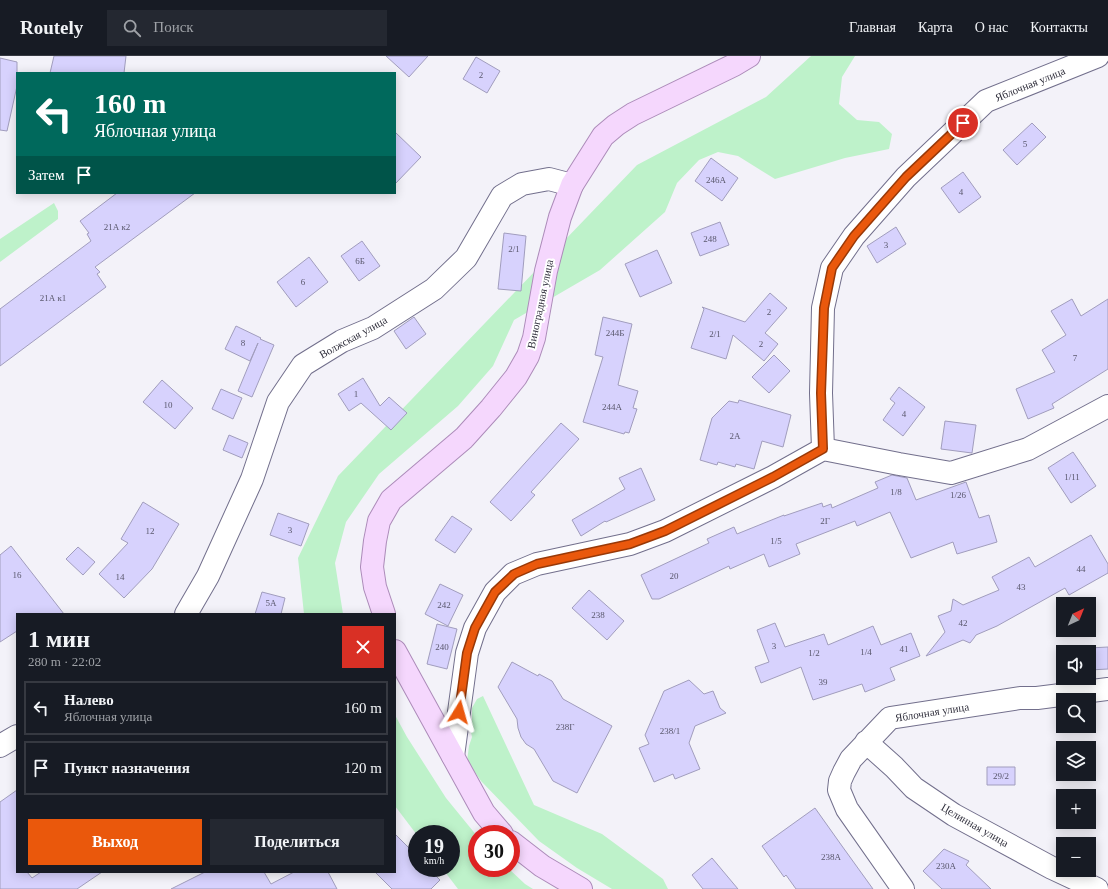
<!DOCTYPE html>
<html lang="ru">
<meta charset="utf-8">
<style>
:root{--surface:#171b24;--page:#242831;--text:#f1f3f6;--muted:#9ea1a6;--line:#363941;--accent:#ea580c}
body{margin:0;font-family:"Times New Roman",serif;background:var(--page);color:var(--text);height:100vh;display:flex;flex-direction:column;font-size:15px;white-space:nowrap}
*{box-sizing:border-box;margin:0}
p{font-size:13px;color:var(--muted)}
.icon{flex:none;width:22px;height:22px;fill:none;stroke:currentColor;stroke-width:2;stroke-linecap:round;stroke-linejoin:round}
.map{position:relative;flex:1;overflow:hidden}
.drawer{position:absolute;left:16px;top:557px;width:380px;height:260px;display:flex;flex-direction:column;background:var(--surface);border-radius:0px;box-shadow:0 2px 10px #0003}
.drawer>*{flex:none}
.guide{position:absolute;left:16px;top:16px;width:380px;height:122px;border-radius:0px;box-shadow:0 2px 10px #0003;background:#00695c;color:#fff;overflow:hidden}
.needle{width:26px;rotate:43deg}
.fabs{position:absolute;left:1056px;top:541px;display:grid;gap:8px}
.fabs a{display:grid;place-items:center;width:40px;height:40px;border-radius:0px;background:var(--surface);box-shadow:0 2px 10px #0003;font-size:20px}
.speed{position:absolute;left:408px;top:769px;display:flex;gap:8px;font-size:20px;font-weight:700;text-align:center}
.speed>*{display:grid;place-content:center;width:52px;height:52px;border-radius:50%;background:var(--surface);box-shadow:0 2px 10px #0003;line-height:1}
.speed small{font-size:10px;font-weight:400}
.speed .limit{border:6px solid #d22;background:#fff;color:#111}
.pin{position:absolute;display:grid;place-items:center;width:34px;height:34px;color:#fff;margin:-17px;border:2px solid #fff;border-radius:50%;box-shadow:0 1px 4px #0007}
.me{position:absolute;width:44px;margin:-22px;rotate:8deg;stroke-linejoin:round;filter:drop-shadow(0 0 3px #0008)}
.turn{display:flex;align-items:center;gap:14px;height:84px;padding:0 12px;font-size:18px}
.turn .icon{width:52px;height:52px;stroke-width:2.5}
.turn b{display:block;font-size:28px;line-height:34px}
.then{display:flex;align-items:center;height:38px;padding:0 12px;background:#0003;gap:8px;font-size:15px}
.round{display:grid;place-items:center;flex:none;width:42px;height:42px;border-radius:0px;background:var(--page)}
.summary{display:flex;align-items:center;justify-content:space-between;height:68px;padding:0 12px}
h1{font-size:24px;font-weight:700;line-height:30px}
.button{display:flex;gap:8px;margin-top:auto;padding:8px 12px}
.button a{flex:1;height:46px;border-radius:0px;background:var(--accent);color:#fff;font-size:16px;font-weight:700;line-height:46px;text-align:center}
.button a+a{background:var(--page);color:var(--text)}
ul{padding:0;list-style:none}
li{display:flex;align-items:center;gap:12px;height:54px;margin:0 8px 6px;padding:0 4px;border:2px solid var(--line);border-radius:0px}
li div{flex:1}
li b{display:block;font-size:15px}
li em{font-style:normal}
header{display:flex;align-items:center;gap:24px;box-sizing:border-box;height:56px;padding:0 20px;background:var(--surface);border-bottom:1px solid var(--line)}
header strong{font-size:19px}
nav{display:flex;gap:22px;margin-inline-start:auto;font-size:14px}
.search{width:280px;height:36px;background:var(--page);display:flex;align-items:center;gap:10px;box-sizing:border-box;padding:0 14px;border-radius:0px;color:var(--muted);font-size:15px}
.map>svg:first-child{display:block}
.green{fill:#bef2ca}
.building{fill:#d7d2fd;stroke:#a19dbd}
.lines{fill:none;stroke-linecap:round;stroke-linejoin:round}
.street-casing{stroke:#726f8c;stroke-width:24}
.primary-casing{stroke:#ac8bb9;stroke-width:24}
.street{stroke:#fff;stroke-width:22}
.primary{stroke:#f5d7fd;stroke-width:22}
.route-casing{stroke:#983908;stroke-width:10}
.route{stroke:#ea580c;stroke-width:7}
.labels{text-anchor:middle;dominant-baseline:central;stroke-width:4;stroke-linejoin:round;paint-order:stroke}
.number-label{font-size:9px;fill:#5a586d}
.street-label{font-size:11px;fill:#31303d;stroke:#fff}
</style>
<header>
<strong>Routely</strong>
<div class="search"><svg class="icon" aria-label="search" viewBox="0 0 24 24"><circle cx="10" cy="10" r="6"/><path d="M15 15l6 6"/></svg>Поиск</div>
<nav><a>Главная</a><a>Карта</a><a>О нас</a><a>Контакты</a></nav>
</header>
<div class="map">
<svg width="1108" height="833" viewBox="0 0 1108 833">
<rect width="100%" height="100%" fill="#f3f2f9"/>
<path class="green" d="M 811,0 L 855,0 L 842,21 L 839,48 L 857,64 L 879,66 L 892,78 L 889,93 L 845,102 L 775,123 L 738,100 L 718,96 L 699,104 L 677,127 L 665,156 L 600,214 L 514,264 L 493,310 L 458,350 L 379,418 L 346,466 L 335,507 L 343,558 L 304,558 L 298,502 L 338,420 L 637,109 L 766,41 Z
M 54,147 L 58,155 L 58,163 L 0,206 L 0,183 Z
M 483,640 L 534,749 L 602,778 L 663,823 L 668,833 L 612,833 L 577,812 L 539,785 L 481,725 L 467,705 L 469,690 L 472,681 L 470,671 L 472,664 L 472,652 L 477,643 Z
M 395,659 L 407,681 L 446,742 L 477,780 L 477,812 L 508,812 L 525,828 L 533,833 L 458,833 L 442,812 L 451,812 L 451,778 L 417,778 L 417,779 L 395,750 Z"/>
<path class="building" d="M 54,0 L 126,0 L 124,17 L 50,17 Z
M 386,0 L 428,0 L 409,21 Z
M 476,1 L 500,15 L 487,37 L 463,23 Z
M 0,2 L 17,6 L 17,30 L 7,75 L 0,74 Z
M 1032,67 L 1046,81 L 1017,109 L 1003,94 Z
M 395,76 L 421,101 L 395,128 Z
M 711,102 L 738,122 L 722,145 L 695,125 Z
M 963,116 L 981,141 L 959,157 L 941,132 Z
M 117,137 L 195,137 L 95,211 L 100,216 L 97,218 L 106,231 L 0,310 L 0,253 L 91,185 L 87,178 L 89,177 L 80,165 Z
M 720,166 L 729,189 L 700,200 L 691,177 Z
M 896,171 L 906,188 L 877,207 L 867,190 Z
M 504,177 L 526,180 L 521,235 L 498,233 Z
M 362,185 L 380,210 L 359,225 L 341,200 Z
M 657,194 L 672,227 L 640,241 L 625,208 Z
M 309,201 L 328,226 L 296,251 L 277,226 Z
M 770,237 L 787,252 L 765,277 L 778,288 L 764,305 L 733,279 L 726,303 L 691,292 L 704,253 L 702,251 L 745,266 Z
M 1072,243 L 1081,260 L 1108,243 L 1108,313 L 1052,348 L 1054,352 L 1028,363 L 1016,333 L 1055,316 L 1042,294 L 1066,279 L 1051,255 Z
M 414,261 L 426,278 L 406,293 L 394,275 Z
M 603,261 L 632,268 L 618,329 L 638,335 L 633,352 L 637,353 L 629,377 L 625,376 L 624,378 L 583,366 L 603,301 L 595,299 Z
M 236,270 L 261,282 L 260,283 L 274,289 L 252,341 L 238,335 L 258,287 L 250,305 L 225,293 Z
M 774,299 L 790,315 L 769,337 L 752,321 Z
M 363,322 L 380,350 L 389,341 L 407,357 L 391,374 L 361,347 L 349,355 L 338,338 Z
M 162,324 L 193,352 L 175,373 L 143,346 Z
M 899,331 L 925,351 L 903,380 L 883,364 L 895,347 L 890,343 Z
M 221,333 L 242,342 L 233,363 L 212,353 Z
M 739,344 L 791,359 L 783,391 L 762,385 L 754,413 L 736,408 L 735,411 L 718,406 L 717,409 L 700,404 L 712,362 L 729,345 L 738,347 Z
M 945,365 L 976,369 L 972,397 L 941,393 Z
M 561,367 L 579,383 L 531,436 L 535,439 L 511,465 L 490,446 Z
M 229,379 L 248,387 L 242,402 L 223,394 Z
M 1073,396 L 1096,430 L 1071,447 L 1048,412 Z
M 641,412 L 655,444 L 606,466 L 605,465 L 581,480 L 572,464 L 625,433 L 619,422 Z
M 892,419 L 907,422 L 916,444 L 966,426 L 979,462 L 989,459 L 997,486 L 957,498 L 953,486 L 911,502 L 890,456 L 857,470 L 855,465 L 796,488 L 800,498 L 769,511 L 764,498 L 730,513 L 729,510 L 659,543 L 652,543 L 641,519 L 709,487 L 707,483 L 734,471 L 737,478 L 784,459 L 784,460 L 822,447 L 823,451 L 831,448 L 832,452 L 878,432 L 875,426 Z
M 143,446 L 179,468 L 152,513 L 124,542 L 99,518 L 128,487 L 121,483 Z
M 278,457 L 309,468 L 301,490 L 270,479 Z
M 452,460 L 472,473 L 455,497 L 435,484 Z
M 1091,479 L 1108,508 L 1108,517 L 1069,539 L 1065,532 L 997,570 L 976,579 L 974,582 L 970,587 L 963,584 L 926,600 L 945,576 L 938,560 L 951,555 L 953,543 L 963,549 L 999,534 L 992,521 L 1029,501 L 1035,511 Z
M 11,490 L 64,558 L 17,558 L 17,575 L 0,586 L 0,499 Z
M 78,491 L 95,506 L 83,519 L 66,503 Z
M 440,528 L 463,539 L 448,570 L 425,558 Z
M 589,534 L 624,565 L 607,584 L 572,552 Z
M 262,536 L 285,542 L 281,558 L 255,558 Z
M 775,567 L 785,591 L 824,578 L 828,589 L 873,570 L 881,589 L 911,577 L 920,600 L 890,612 L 895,624 L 865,636 L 862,628 L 813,644 L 801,611 L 761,627 L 755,611 L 769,606 L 757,574 Z
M 437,568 L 457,573 L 447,613 L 427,608 Z
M 1108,591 L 1108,613 L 1089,614 L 1089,592 Z
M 512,606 L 538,620 L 539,618 L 552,625 L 563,643 L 612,670 L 577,737 L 553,725 L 534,693 L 526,688 L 521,681 L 518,672 L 517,663 L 498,631 Z
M 689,624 L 704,638 L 713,635 L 720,652 L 726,657 L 695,670 L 689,687 L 700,713 L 675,723 L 673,718 L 654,726 L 639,692 L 649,688 L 645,679 L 664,635 Z
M 987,711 L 1015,711 L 1015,729 L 987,729 Z
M 17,734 L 17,816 L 27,816 L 32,822 L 41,816 L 102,816 L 77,833 L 0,833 L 0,746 Z
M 815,752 L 842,790 L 873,833 L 796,833 L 786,819 L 784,821 L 762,790 Z
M 395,778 L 417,800 L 417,812 L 428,812 L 440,824 L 431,833 L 392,833 L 375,816 L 395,816 Z
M 944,793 L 969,805 L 966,809 L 991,833 L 942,833 L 923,815 Z
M 712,802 L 738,833 L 703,833 L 692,819 Z
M 205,816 L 264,816 L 271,828 L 294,816 L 328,816 L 337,833 L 171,833 Z"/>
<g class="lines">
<g class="street-casing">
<path id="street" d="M 823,393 L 899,408 L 951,417 L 1028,393 L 1108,350
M 186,558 L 208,520 L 252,423 L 278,346 L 303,309 L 342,285 L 373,272 L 434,233 L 466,202 L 502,140 L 522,128 L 549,123 L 572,129
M 866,686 L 894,711 L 914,732 L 954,759 L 1052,812 L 1097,833
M 0,690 L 17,680
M 453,700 L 467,597 L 475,572 L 495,536 L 513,518 L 537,508 L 630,488 L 665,475 L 773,421 L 823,393 L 821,337 L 823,252 L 832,212 L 854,180 L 906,121 L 986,45 L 1098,0
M 903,833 L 847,753 L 839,734 L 840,725 L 844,716 L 851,703 L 890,662 L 1020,642 L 1037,642 L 1108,633"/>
</g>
<g class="primary-casing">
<path id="primary" d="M 384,558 L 375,531 L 372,511 L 375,485 L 379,465 L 391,444 L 464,382 L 491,352 L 516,321 L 528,300 L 534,282 L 546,215 L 560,161 L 572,129 L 603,80 L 616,69 L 633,58 L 734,9 L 749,0
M 395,595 L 484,757 L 502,778
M 511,786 L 542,810 L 581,833"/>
</g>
<use href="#street" class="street"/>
<use href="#primary" class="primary"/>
</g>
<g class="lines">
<g class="route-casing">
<path id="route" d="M 459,656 L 467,597 L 475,572 L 495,536 L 514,518 L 537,508 L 630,488 L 665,475 L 773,421 L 823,393 L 821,337 L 824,252 L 832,212 L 854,180 L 906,121 L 963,67"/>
</g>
<use href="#route" class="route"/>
</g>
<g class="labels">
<g class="number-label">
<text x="481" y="19">2</text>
<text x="1025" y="88">5</text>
<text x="716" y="124">246А</text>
<text x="961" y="136">4</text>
<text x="117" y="171">21А к2</text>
<text x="710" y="183">248</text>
<text x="886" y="189">3</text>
<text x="514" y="193">2/1</text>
<text x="360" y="205">6Б</text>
<text x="303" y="226">6</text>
<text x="53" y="242">21А к1</text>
<text x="769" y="256">2</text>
<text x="615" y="277">244Б</text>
<text x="715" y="278">2/1</text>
<text x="243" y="287">8</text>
<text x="761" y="288">2</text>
<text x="1075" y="302">7</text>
<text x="356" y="338">1</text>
<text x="168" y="349">10</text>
<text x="612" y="351">244А</text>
<text x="904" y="358">4</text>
<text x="735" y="380">2А</text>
<text x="1072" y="421">1/11</text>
<text x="896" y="436">1/8</text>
<text x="958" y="439">1/26</text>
<text x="825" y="465">2Г</text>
<text x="290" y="474">3</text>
<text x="150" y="475">12</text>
<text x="776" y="485">1/5</text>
<text x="1081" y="513">44</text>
<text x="17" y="519">16</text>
<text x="674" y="520">20</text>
<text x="120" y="521">14</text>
<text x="1021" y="531">43</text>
<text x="271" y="547">5А</text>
<text x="444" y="549">242</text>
<text x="598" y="559">238</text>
<text x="963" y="567">42</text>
<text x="774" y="590">3</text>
<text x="442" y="591">240</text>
<text x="904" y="593">41</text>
<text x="866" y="596">1/4</text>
<text x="814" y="597">1/2</text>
<text x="823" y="626">39</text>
<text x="565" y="671">238Г</text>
<text x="670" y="675">238/1</text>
<text x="1001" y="720">29/2</text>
<text x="831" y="801">238А</text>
<text x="946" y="810">230А</text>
</g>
<g class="street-label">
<text transform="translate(1030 28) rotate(-22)">Яблочная улица</text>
<text transform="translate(540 248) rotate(-78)">Виноградная улица</text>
<text transform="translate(353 281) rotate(-29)">Волжская улица</text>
<text transform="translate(932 656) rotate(-9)">Яблочная улица</text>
<text transform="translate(975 769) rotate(30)">Целинная улица</text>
</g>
</g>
</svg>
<div class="fabs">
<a><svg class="needle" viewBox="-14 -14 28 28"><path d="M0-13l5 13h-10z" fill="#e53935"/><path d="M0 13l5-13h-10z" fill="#9ea1a6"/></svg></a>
<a><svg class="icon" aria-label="sound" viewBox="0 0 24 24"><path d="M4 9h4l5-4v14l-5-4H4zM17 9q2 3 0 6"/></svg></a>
<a><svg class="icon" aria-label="search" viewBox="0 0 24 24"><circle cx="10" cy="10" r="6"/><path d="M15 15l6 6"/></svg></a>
<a><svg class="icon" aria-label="layers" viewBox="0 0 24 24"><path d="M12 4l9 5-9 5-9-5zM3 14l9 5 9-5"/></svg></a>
<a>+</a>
<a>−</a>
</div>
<div class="speed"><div>19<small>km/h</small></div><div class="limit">30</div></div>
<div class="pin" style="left:963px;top:67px;background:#d93025"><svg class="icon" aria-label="arrive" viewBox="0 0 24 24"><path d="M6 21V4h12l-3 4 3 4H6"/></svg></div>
<svg class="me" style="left:459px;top:656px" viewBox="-20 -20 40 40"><path d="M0-17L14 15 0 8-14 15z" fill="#ea580c" stroke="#fff" stroke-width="4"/></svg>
<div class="guide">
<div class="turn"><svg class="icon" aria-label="left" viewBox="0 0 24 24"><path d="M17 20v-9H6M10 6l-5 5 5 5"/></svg><div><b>160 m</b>Яблочная улица</div></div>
<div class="then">Затем<svg class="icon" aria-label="arrive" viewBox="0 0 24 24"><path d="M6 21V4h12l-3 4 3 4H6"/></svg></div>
</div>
<section class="drawer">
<div class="summary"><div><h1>1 мин</h1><p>280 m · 22:02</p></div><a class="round" style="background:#d93025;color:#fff"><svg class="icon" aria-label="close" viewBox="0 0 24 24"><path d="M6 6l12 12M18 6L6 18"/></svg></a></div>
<ul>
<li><svg class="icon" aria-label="left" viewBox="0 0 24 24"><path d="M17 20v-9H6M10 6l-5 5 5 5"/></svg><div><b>Налево</b><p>Яблочная улица</p></div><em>160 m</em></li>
<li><svg class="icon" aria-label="arrive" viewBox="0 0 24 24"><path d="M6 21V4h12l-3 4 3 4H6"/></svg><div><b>Пункт назначения</b></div><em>120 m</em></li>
</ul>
<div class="button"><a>Выход</a><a>Поделиться</a></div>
</section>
</div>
